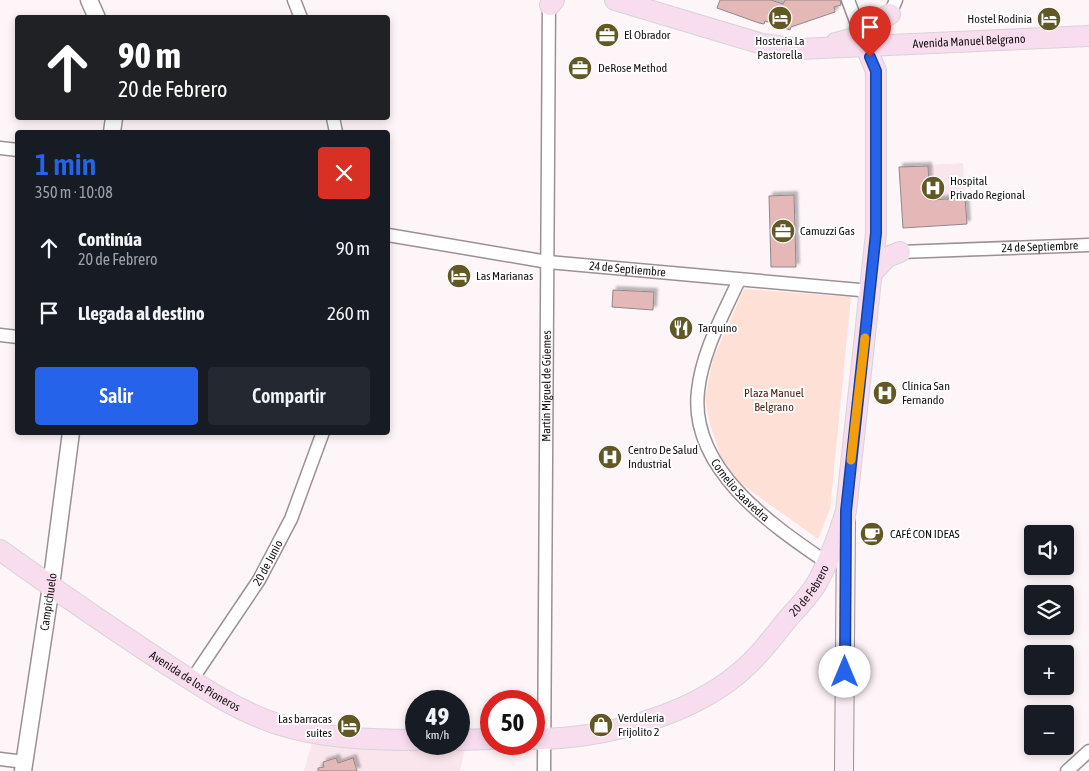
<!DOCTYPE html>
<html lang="es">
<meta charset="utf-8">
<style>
:root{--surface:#171b24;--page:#242831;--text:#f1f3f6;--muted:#9ea1a6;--accent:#2563eb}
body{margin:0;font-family:"Asap Condensed",sans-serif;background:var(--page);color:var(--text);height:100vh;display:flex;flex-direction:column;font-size:19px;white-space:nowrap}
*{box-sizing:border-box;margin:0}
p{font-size:16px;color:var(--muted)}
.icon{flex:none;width:28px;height:28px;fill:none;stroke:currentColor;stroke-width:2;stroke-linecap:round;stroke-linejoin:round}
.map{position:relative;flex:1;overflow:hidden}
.drawer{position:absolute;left:15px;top:130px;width:375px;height:305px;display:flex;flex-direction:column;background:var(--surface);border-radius:5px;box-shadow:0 2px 8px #0003}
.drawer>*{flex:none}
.guide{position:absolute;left:15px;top:15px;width:375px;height:105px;border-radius:5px;box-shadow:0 2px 8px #0003;background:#202124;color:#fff;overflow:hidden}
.fabs{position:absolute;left:1024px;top:525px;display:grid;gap:10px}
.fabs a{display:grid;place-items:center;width:50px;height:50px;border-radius:5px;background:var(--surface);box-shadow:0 2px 8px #0003;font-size:25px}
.speed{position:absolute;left:405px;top:690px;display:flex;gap:10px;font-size:25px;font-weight:700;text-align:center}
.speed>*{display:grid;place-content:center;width:65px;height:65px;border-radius:50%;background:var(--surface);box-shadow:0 2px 8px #0003;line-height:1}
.speed small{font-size:12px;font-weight:400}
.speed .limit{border:8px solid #d22;background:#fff;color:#111}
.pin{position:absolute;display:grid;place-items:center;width:42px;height:42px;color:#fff;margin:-51px -21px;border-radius:50% 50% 50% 0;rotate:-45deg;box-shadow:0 0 5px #0007}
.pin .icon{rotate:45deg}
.me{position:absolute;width:55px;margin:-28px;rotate:0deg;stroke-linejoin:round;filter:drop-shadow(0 0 4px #0008)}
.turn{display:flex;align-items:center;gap:18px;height:105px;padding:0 20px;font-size:22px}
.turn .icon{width:65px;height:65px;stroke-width:2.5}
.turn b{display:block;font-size:35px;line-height:42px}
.round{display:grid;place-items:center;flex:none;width:52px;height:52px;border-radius:5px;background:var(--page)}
.head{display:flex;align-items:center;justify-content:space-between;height:85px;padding:0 20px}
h1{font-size:30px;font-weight:600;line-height:38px;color:var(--accent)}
.cta{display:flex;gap:10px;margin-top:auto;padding:10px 20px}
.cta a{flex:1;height:58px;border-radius:5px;background:var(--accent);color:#fff;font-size:20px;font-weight:600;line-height:58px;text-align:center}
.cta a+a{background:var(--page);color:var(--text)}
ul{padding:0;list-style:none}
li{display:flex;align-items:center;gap:15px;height:65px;padding:0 20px}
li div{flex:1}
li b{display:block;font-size:19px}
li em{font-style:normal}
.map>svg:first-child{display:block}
.built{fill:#f9e5eb}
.green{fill:#fee0d7}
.building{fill:#e5b8b8;stroke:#928787;filter:url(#shadow)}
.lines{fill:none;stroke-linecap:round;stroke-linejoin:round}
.minor-casing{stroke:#9b9194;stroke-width:15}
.tertiary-casing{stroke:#9b9194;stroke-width:19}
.secondary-casing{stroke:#9b9194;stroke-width:20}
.primary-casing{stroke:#d5d5d5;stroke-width:22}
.minor{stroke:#fff;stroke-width:12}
.tertiary{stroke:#fff;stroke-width:16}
.secondary{stroke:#fbeef7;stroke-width:18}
.primary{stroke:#f8ddef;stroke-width:20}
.route-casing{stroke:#184099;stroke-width:12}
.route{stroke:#2563eb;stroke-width:9}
.slow{stroke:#f59e0b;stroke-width:9}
.labels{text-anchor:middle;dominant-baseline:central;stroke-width:4;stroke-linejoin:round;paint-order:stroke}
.poi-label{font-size:12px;fill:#171314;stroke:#fff;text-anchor:start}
.street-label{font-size:12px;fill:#171314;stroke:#fff}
.park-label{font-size:12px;fill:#511e0d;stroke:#fff}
</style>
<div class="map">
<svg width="1089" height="771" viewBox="0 0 1089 771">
<defs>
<filter id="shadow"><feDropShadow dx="3.5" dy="-3.5" stdDeviation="1" flood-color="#0004"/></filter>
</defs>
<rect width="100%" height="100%" fill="#fef5f8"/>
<path class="built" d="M 963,163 L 967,224 L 903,228 L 899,167 Z
M 312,743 L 465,748 L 460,771 L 304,771 Z"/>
<path class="green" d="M 744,289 L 851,297 L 830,509 L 818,539 L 737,481 L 720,455 L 710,424 L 705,398 L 713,359 Z"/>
<path class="building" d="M 720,0 L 771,0 L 783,4 L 785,0 L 840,0 L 841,5 L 834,7 L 835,12 L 791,27 L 790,30 L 765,21 L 764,24 L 759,23 L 717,8 Z
M 928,166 L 930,200 L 965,198 L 967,224 L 903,228 L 899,167 Z
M 794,195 L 796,267 L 771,267 L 769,196 Z
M 613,290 L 654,292 L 653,310 L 612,307 Z
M 336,758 L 338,763 L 353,758 L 357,771 L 318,771 L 318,768 L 324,767 L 323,762 Z"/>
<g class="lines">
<g class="minor-casing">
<g id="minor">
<path d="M 294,0 L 301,18"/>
<path d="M 848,0 L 863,40"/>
<path d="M 890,14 L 896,0"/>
<path d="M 333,118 L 336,132"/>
<path d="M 0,148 L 18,150"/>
<path id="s1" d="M 388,235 L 548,262 L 871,291"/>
<path id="s2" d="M 900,252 L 1089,245"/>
<path id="s3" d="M 739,280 C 723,315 702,352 698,391 C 689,468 770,524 826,562"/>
<path d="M 0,335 L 18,337"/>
<path id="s4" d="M 191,681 L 259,580 L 291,519 L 323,432"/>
<path d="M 0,759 L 24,762"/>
<path id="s5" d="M 544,771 L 549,0"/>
<path d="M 1067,771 L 1089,751"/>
</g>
</g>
<g class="tertiary-casing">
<g id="tertiary">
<path d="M 89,0 L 97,18"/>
<path d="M 112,132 L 114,118"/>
<path id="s6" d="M 23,771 L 51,586 L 71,432"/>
</g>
</g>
<g class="secondary-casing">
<path id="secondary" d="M 844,771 L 846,522"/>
</g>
<g class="primary-casing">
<g id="primary">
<path id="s7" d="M 615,0 L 762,44 L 799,49 L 1089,36"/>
<path d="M 550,5 L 554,0"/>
<path d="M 836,43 L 851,39 L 890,14"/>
<path d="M 873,272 L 887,257 L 900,252"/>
<path id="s8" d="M 0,550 C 53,588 106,625 160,660 C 197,684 235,710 277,724 C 321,738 370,740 416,740"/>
<path id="s9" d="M 534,739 C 601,739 687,717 739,673 C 757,658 771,640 785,622 C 796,609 810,596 818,581 C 830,559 839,534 846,511 L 876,233 L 876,71 L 866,47"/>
<path d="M 459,740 L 491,739"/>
</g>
</g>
<use href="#minor" class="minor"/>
<use href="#tertiary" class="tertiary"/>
<use href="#secondary" class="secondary"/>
<use href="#primary" class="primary"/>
</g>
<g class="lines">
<g class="route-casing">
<path id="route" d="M 845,672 L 846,511 L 876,233 L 876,71 L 870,57"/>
</g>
<use href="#route" class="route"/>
<path class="slow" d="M 851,460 L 865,338"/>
</g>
<defs>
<g id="hotel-disc" transform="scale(1.25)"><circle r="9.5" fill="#625825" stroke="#fff"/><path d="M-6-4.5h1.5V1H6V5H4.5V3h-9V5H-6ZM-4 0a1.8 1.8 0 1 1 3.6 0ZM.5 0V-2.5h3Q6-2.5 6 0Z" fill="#fff"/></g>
<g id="office-disc" transform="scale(1.25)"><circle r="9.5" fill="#625825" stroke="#fff"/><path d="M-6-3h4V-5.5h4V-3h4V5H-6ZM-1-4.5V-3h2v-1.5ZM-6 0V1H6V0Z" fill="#fff"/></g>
<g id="hospital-disc" transform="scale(1.25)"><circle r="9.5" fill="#625825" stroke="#fff"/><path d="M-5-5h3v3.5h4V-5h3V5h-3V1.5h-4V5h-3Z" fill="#fff"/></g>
<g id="restaurant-disc" transform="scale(1.25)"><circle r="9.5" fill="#625825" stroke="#fff"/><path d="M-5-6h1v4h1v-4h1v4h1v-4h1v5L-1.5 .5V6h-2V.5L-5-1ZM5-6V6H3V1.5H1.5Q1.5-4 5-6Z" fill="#fff"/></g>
<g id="cafe-disc" transform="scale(1.25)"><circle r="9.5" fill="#625825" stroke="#fff"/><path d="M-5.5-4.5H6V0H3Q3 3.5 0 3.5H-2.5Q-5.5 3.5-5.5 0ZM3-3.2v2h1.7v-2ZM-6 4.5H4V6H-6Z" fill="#fff"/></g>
<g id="shop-disc" transform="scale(1.25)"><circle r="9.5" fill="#625825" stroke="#fff"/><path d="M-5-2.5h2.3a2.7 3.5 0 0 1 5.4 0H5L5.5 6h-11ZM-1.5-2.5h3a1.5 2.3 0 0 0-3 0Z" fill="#fff"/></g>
</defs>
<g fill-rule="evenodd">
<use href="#hotel-disc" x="780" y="18"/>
<use href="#hotel-disc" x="1049" y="19"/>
<use href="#office-disc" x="607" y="35"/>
<use href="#office-disc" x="580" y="68"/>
<use href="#hospital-disc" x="933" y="188"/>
<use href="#office-disc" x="783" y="231"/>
<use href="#hotel-disc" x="459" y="276"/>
<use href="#restaurant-disc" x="681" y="328"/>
<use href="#hospital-disc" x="885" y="393"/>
<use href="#hospital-disc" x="610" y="457"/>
<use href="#cafe-disc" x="872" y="534"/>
<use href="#shop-disc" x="601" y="725"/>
<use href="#hotel-disc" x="349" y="726"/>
</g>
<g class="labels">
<g class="poi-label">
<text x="1032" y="19" text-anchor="end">Hostel Rodinia</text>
<text x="624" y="35">El Obrador</text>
<text x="780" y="41" text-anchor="middle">Hosteria La<tspan x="780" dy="14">Pastorella</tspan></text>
<text x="598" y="68">DeRose Method</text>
<text x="950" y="181">Hospital<tspan x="950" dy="14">Privado Regional</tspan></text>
<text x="800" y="231">Camuzzi Gas</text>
<text x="476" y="276">Las Marianas</text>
<text x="698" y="328">Tarquino</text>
<text x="902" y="386">Clínica San<tspan x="902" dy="14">Fernando</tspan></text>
<text x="628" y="450">Centro De Salud<tspan x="628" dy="14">Industrial</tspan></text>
<text x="890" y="534">CAFÉ CON IDEAS</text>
<text x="618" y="718">Verdulería<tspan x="618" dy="14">Frijolito 2</tspan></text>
<text x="332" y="719" text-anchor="end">Las barracas<tspan x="332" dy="14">suites</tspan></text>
</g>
<g class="street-label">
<text stroke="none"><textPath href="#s7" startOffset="361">Avenida Manuel Belgrano</textPath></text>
<text stroke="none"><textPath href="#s2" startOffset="140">24 de Septiembre</textPath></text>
<text stroke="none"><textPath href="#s1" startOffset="242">24 de Septiembre</textPath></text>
<text stroke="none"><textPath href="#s5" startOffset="385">Martín Miguel de Güemes</textPath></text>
<text stroke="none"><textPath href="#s3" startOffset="231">Cornelio Saavedra</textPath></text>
<text stroke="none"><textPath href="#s4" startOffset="141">20 de Junio</textPath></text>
<text stroke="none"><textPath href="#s9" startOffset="328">20 de Febrero</textPath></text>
<text stroke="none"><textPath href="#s6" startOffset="171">Campichuelo</textPath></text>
<text stroke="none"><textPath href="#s8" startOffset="235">Avenida de los Pioneros</textPath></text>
</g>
<g class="park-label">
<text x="774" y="393">Plaza Manuel<tspan x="774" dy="14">Belgrano</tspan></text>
</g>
</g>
</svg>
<div class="fabs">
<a><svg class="icon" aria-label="sound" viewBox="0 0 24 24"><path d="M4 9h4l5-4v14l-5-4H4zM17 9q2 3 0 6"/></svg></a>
<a><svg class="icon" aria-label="layers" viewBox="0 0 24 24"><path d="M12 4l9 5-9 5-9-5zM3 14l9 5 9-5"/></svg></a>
<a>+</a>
<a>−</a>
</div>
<div class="speed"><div>49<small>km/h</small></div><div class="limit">50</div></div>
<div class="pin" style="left:870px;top:57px;background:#d93025"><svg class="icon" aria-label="arrive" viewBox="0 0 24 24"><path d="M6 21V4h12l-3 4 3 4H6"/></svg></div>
<svg class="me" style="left:845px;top:672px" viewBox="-20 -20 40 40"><circle r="19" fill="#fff"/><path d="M0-13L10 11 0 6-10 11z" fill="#2563eb"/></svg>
<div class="guide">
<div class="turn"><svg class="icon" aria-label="ahead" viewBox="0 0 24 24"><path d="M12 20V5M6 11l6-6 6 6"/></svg><div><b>90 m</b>20 de Febrero</div></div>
</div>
<section class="drawer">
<div class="head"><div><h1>1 min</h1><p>350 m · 10:08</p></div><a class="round" style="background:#d93025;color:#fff"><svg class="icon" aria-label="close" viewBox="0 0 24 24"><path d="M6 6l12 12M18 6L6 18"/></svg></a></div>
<ul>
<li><svg class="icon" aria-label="ahead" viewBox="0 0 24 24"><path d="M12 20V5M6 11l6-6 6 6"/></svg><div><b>Continúa</b><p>20 de Febrero</p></div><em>90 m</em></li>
<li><svg class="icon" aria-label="arrive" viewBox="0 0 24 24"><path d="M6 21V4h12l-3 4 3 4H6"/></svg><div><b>Llegada al destino</b></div><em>260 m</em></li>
</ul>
<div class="cta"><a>Salir</a><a>Compartir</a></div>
</section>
</div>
